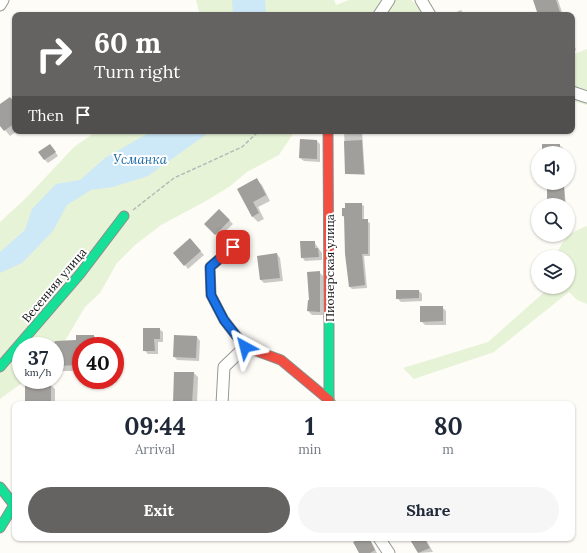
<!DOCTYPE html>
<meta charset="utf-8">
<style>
:root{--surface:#fff;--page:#f6f6f7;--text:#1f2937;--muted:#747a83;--accent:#646362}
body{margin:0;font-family:Lora,serif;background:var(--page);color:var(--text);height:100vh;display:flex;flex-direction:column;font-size:15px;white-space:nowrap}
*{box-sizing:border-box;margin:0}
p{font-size:13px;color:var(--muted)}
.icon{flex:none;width:22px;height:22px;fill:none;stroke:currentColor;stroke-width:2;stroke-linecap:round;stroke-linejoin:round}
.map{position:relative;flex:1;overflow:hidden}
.sheet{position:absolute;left:12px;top:401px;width:563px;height:140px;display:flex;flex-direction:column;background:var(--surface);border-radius:8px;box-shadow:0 1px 3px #0004}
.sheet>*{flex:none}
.banner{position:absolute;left:12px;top:12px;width:563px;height:122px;border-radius:8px;box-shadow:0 1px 3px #0004;background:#646362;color:#fff;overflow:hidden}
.tools{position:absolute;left:531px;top:146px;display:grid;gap:8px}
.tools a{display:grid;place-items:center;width:44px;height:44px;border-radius:50%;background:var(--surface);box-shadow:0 1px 3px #0004;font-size:20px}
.speed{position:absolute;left:12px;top:337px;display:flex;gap:8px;font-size:20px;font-weight:700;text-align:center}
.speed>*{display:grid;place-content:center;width:52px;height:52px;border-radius:50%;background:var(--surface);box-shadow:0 1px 3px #0004;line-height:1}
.speed small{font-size:10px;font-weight:400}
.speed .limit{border:6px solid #d22;background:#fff;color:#111}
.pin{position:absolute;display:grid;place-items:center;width:34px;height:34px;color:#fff;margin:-17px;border-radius:8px;box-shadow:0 2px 6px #0006}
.me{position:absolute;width:44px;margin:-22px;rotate:322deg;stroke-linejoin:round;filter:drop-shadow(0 0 3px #0008)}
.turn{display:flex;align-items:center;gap:14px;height:84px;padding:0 16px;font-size:18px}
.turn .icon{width:52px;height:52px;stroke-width:2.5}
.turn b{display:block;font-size:28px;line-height:34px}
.then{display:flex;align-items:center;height:38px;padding:0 16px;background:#0003;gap:8px;font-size:15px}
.eta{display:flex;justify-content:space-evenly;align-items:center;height:68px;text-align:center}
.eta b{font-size:24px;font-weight:700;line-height:28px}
.cta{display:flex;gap:8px;margin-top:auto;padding:8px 16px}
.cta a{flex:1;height:46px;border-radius:24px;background:var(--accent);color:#fff;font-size:16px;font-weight:700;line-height:46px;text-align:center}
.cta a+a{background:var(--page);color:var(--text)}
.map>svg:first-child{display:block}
.green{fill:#e7f3d7}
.water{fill:#cde8f7}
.shadow{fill:#0003}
.building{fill:#a19f9c}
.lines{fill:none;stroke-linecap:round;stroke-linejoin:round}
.street-casing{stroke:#979795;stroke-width:13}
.fast-casing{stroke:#8e8d8b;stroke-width:11}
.jam-casing{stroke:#8e8d8b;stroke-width:11}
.path{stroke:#b9b9b8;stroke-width:1.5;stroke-dasharray:4 2;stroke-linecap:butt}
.street{stroke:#fffffe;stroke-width:11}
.fast{stroke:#16e098;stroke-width:9}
.jam{stroke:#f24e42;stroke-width:9}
.route-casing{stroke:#114b97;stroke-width:10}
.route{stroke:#1a73e8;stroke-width:7}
.labels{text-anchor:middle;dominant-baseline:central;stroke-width:4;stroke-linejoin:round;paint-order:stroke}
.street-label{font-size:12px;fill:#111;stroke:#fff}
.water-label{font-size:13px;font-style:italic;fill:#1768a6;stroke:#fff}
</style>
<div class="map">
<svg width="587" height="553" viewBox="0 0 587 553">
<rect width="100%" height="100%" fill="#fdfcf7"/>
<path class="green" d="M 196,0 L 334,0 L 336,5 L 349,0 L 411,0 L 429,15 L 200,15 Z
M 587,49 L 587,105 L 572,101 L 572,55 Z
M 97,131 L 295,131 L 279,155 L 247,172 L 229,187 L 206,201 L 161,225 L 135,245 L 117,263 L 100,293 L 85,307 L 59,351 L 55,346 L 21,346 L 21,380 L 26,380 L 0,399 L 0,222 L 26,198 L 74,147 Z
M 587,226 L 587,304 L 577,300 L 569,292 L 494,352 L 414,379 L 403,368 L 488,342 L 550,287 L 568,287 L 568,257 L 556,257 C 562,239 570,232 587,226 Z"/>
<path class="water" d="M 232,0 L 265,0 L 266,15 L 233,15 Z
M 152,131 L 211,131 L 148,176 L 113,187 L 91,190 L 67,205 L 53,231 L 22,263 L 0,273 L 0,252 L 25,230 L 32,209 L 56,184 L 80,180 L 105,158 Z"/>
<path class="shadow" d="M 534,0 L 558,0 L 563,15 L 540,15 Z
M 461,10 L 465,15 L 449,15 Z
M 572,38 L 576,50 L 572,51 Z
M 10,98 L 15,101 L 15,131 L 17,131 L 10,136 L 0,124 L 0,106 Z
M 344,131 L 362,131 L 365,175 L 346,174 Z
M 317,141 L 320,144 L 320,162 L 304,161 L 300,158 Z
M 50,145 L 58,156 L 48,163 L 44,159 Z
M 559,145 L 563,148 L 563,153 L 543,153 Z
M 256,179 L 262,185 L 270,201 L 258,207 L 264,219 L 258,222 L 252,216 L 238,189 Z
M 564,186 L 566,205 L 548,205 Z
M 361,204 L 364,206 L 364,220 L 370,223 L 370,256 L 364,256 L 367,288 L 352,289 L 350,287 L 345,218 L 343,216 Z
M 219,210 L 233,224 L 219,237 L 206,224 Z
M 314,242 L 322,253 L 322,260 L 305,261 L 302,257 Z
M 193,243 L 204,255 L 188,269 L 185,265 Z
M 277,254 L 280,258 L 283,281 L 264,283 L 261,280 Z
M 319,272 L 323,276 L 323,315 L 312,315 L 308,311 Z
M 419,291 L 422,294 L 422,301 L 401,302 L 397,298 Z
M 442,307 L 446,311 L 446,325 L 425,325 L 421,321 Z
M 159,329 L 163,332 L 163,342 L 158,342 L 158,354 L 148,354 L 144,350 Z
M 94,336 L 99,341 L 99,346 L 81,346 L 81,371 L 55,371 L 55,346 L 44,346 L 44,342 L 77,341 Z
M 197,337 L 200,341 L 199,361 L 177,360 L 174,356 Z
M 175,373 L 194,373 L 198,377 L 197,404 L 174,404 Z
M 51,385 L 55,389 L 55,404 L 26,404 Z
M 363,538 L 370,539 L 377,553 L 360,553 Z
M 411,538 L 425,538 L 433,552 L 419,553 Z"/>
<path class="building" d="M 533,0 L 556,0 L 561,15 L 538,15 Z
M 10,97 L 15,104 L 15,123 L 4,131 L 0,126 L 0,104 Z
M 300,139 L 317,140 L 317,159 L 299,158 Z
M 362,140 L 364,174 L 345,174 L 344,141 Z
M 50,144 L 56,152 L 44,160 L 38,152 Z
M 542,144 L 560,144 L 560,153 L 542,153 Z
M 257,178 L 266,195 L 253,202 L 259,213 L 252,217 L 237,189 Z
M 547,185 L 564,185 L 565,205 L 547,205 Z
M 345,203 L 362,203 L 362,219 L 368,219 L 368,254 L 362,254 L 365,285 L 349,287 L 345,254 L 344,216 L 342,216 L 342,208 L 345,208 Z
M 219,209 L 230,220 L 215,235 L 204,224 Z
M 190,238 L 201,251 L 184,266 L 173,253 Z
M 300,241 L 315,241 L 315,248 L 318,248 L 319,257 L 301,258 Z
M 277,253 L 280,278 L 260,280 L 257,256 Z
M 320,271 L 320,312 L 307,311 L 308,300 L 309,300 L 307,272 Z
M 396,290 L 419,290 L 419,298 L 396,299 Z
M 420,306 L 443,306 L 443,321 L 420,322 Z
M 143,328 L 160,328 L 160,339 L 154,339 L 155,351 L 143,351 Z
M 76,335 L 94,335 L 94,346 L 81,346 L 81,365 L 55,366 L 55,341 L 76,340 Z
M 174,335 L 197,336 L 196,358 L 173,357 Z
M 174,372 L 194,372 L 192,404 L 173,403 Z
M 25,384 L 51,384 L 51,404 L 25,404 Z
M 361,538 L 369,538 L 375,550 L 370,553 L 359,553 L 353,542 Z
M 409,538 L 424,538 L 430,548 L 418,553 Z"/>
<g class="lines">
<g class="street-casing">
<path id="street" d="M 421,0 L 430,15
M 0,5 L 3,0
M 379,15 L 389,0
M 572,92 L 587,97
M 222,404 L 224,367 L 245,347
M 379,538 L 389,553"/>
</g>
<g class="fast-casing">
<path id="fast" d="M 329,317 L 329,400 L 331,404
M 0,367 L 80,274 L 124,216
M 0,487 L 14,505 L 0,528"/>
</g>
<g class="jam-casing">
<path id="jam" d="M 328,131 L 329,317
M 233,247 L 210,267 L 211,295 L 224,320 L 245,347 L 281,360 L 329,400"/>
</g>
<path class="path" d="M 133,210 L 174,178 L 242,147 L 259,131"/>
<use href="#street" class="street"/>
<use href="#fast" class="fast"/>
<use href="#jam" class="jam"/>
</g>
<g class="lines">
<g class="route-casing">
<path id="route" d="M 233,247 L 210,267 L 211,295 L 224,320 L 245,347"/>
</g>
<use href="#route" class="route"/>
</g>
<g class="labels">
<g class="street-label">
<text transform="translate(329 268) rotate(-90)">Пионерская улица</text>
<text transform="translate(54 285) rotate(-50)">Весенняя улица</text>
</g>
<g class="water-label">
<text x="140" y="159">Усманка</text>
</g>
</g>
</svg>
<div class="tools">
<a><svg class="icon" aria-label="sound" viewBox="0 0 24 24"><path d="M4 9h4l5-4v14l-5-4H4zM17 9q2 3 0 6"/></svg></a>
<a><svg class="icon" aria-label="search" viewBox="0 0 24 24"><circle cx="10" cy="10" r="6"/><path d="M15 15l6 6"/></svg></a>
<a><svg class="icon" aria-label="layers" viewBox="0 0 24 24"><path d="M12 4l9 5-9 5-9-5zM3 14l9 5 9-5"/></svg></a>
</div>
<div class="speed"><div>37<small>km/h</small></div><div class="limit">40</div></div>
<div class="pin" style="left:233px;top:247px;background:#d93025"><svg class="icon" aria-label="arrive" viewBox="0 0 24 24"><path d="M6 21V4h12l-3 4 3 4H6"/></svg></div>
<svg class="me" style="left:245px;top:347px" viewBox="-20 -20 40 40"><path d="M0-17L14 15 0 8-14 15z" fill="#1a73e8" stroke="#fff" stroke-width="4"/></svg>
<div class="banner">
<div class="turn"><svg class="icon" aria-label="right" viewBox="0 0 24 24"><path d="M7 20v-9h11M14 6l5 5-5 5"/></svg><div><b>60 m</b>Turn right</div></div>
<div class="then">Then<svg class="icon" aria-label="arrive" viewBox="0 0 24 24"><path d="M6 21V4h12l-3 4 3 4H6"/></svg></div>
</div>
<section class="sheet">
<div class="eta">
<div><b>09:44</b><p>Arrival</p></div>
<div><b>1</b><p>min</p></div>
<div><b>80</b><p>m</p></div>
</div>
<div class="cta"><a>Exit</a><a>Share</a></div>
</section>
</div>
